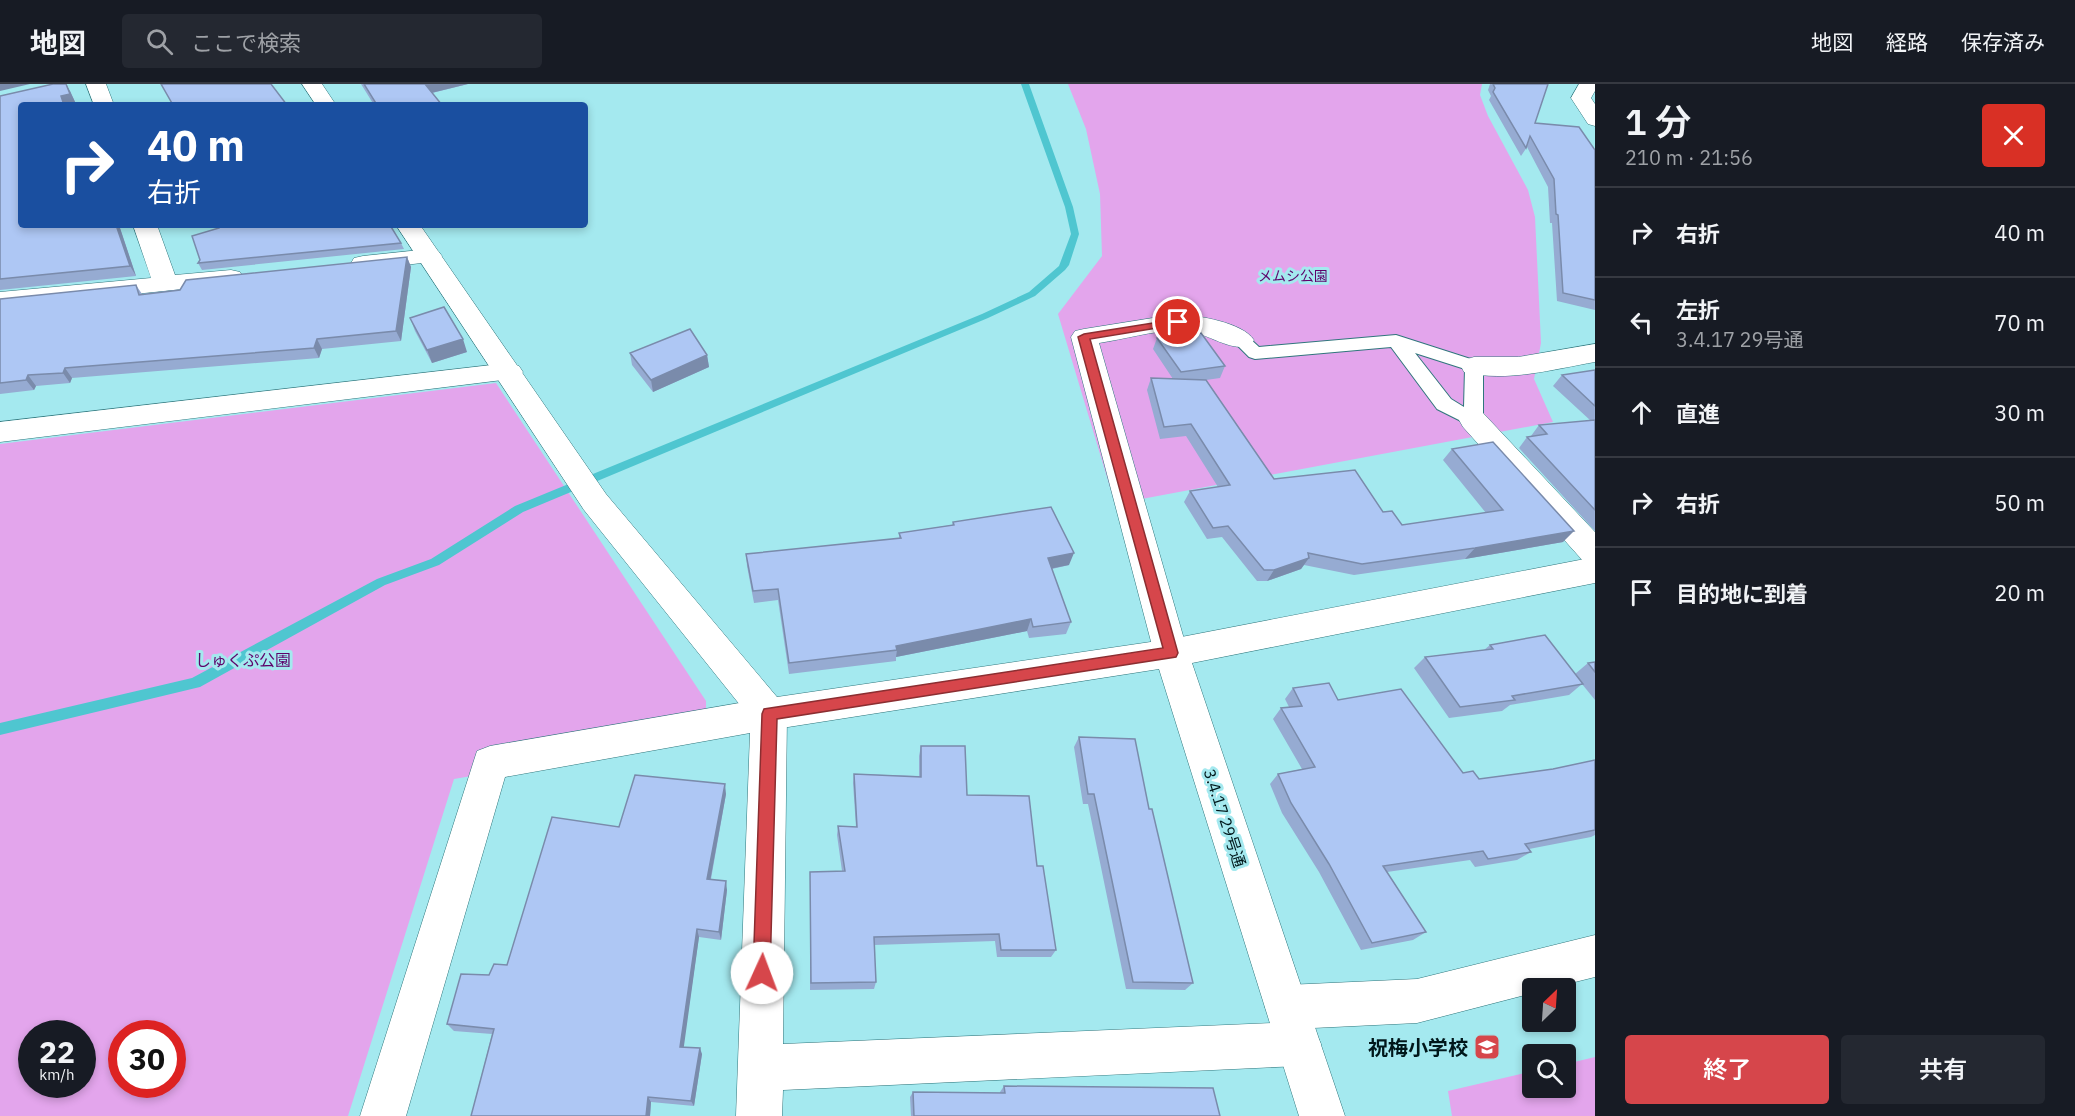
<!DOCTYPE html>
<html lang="ja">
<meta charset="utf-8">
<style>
:root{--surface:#171b24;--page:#242831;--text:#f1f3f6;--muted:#9ea1a6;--line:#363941;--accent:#d6464b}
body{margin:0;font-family:"IBM Plex Sans","Noto Sans JP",sans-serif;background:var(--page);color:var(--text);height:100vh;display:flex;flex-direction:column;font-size:22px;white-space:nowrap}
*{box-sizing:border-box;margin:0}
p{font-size:20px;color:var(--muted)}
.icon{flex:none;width:33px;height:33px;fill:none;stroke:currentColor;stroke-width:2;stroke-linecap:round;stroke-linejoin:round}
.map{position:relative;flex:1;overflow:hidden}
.panel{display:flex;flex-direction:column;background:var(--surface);width:480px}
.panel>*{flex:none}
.top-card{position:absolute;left:18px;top:18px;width:570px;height:126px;border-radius:6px;box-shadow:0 3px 9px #0003;background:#1a4fa0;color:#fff;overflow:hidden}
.needle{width:39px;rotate:25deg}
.fabs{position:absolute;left:1522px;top:894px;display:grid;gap:12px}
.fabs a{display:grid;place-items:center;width:54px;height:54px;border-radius:6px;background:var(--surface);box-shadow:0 3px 9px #0003;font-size:30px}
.speed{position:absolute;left:18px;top:936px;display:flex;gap:12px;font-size:30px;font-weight:700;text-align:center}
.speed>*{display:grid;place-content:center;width:78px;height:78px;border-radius:50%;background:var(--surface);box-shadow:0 3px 9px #0003;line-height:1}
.speed small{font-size:15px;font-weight:400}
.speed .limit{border:9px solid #d22;background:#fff;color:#111}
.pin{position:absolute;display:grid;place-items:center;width:51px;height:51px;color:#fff;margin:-26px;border:3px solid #fff;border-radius:50%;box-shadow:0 2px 6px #0007}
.me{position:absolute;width:66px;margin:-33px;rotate:2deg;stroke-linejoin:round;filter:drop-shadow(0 0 4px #0008)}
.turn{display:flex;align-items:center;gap:21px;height:126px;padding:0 30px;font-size:27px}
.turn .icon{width:78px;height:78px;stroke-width:2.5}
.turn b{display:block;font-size:42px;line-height:51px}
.round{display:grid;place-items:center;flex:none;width:63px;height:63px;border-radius:6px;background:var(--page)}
.head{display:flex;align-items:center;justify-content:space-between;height:102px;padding:0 30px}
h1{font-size:36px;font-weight:600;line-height:45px}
.cta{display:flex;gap:12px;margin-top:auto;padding:12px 30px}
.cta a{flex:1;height:69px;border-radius:6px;background:var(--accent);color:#fff;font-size:24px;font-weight:600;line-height:69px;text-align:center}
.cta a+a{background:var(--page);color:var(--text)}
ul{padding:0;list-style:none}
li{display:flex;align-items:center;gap:18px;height:90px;padding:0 30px;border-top:2px solid var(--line)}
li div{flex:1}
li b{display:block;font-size:22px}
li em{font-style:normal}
header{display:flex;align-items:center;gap:36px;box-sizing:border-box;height:84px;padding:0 30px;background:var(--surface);border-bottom:2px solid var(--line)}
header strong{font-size:28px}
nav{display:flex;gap:33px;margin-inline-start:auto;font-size:21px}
.search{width:420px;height:54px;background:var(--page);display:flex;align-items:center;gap:15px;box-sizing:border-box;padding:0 21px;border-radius:6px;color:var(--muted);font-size:22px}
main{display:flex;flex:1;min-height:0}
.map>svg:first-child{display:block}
.green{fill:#e3a5ec;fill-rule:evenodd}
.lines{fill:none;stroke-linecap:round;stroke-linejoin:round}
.stream{fill:#4fc6d0;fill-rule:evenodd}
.service-casing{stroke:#30767c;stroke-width:2}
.minor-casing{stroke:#30767c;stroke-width:1}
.tertiary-casing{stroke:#30767c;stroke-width:1}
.service{fill:#fff;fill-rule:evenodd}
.minor{fill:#fff;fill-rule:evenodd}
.tertiary{fill:#fff;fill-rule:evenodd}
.wall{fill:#96abd2}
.shaded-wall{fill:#7a8bab}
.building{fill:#aec7f4;stroke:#7a8bab;stroke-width:1.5}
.route{fill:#d6464b;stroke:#8b2e31;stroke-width:1.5}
.labels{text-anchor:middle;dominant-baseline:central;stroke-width:6;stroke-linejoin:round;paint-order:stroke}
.far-park-label{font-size:14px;fill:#5e036a;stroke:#a4e9ef}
.park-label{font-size:16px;fill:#5e036a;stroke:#a4e9ef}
.street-label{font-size:16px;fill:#00171a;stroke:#a4e9ef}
.near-poi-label{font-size:20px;font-weight:bold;fill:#00171a;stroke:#a4e9ef;text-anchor:end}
</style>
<header>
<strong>地図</strong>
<div class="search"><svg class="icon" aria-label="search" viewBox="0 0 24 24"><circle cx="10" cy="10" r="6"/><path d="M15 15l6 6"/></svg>ここで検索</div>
<nav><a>地図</a><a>経路</a><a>保存済み</a></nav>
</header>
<main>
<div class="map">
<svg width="1595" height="1032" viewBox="0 0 1595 1032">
<rect width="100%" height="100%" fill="#a4e9ef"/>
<path class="green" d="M 1068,0 L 1482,0 L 1480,11 L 1488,32 L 1528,106 L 1535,133 L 1541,259 L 1534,295 L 1553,338 L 1115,420 L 1058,230 L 1102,172 L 1100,110 L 1086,45 Z
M 496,299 L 706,617 L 706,651 L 454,695 L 348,1032 L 0,1032 L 0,360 ZM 32,950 L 82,950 L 82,1000 L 32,1000 ZM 122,950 L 172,950 L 172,1000 L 122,1000 Z
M 1595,973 L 1595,1032 L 1452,1032 L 1448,1007 L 1533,987 L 1533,1004 L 1566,1004 L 1566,980 Z"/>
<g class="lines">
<path class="stream" d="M 1021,0 L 1029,0 L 1073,123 L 1079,150 L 1069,181 L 1065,186 L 1035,212 L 988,234 L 523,428 L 439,481 L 385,501 L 200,603 L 0,651 L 0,639 L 192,594 L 377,495 L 431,475 L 515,422 L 982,230 L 1029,208 L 1059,182 L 1071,150 L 1065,123 Z"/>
<g class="service-casing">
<path id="service" d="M 1241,250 L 1247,252 L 1259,263 L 1396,251 L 1480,278 L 1483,282 L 1483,336 L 1480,341 L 1473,343 L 1437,325 L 1391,263 L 1255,275 L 1249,273 L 1232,256 L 1235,252 ZM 1415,269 L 1465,285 L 1464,323 L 1451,315 Z"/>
</g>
<g class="minor-casing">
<path id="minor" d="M 86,0 L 106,0 L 114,21 L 94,21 Z
M 1579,0 L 1595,0 L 1595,7 L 1591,14 L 1595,20 L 1595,42 L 1588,40 L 1571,14 Z
M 133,141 L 157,141 L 175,191 L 231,186 L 240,188 L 243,193 L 240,198 L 231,200 L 0,224 L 0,208 L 151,194 Z
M 430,165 L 438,167 L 442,172 L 438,177 L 363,186 L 354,184 L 351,179 L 354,174 L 363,172 Z
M 1178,230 C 1199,232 1242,238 1254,256 L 1250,262 C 1226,268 1204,245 1178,246 C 1152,247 1125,255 1099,259 L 1188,569 L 1183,579 L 1171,583 L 1159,579 L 1154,569 L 1071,253 L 1075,247 L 1084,245 Z
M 1595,260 L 1595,278 C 1554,285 1506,299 1464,288 L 1461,282 L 1464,276 L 1474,273 L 1518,273 Z
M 509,279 L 519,282 L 523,288 L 519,294 L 0,358 L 0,338 Z
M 1473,326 L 1483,329 L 1595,448 L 1595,481 L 1584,478 L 1463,343 L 1459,336 L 1463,329 Z
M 769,614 L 782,619 L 787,630 L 783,960 L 1273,939 L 1265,923 L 1272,908 L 1287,901 L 1417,895 L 1595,851 L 1595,893 L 1551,904 L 1533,904 L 1533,909 L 1417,939 L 1313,944 L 1321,960 L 1315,976 L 1299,982 L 783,1006 L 782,1032 L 736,1032 L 750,649 L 505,693 L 406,1032 L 360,1032 L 477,667 L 490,662 Z"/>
</g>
<g class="tertiary-casing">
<path id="tertiary" d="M 302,0 L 322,0 L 336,21 L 316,21 Z
M 396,141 L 420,141 L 606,410 L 777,613 L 1171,555 L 1595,473 L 1595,499 L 1192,579 L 1345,1032 L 1299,1032 L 1159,585 L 769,646 L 756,641 L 584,426 Z"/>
</g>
<use href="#service" class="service"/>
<use href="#minor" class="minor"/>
<use href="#tertiary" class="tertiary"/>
</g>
<path class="wall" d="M 361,0 L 468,0 L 432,9 L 442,21 L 374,21 Z
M 1490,0 L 1548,0 L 1535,39 L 1595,66 L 1595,226 L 1557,217 L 1552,139 L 1550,139 L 1548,103 L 1527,63 L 1521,72 L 1489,16 L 1491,12 L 1488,6 Z
M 70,7 L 76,20 L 71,21 L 21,21 L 119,141 L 136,192 L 0,206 L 0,12 Z
M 401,159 L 404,165 L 202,186 L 198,179 L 200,176 Z
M 407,173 L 411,183 L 401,257 L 322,265 L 319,274 L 72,294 L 70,299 L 36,302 L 34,306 L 0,310 L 0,215 L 136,201 L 142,210 L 180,206 Z
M 410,234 L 467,268 L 432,279 L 415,247 Z
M 1157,254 L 1225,282 L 1220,294 L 1206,296 L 1274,395 L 1383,428 L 1402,441 L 1486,429 L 1443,376 L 1452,365 L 1563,458 L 1465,475 L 1354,491 L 1304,481 L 1301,485 L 1267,497 L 1257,497 L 1222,453 L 1207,455 L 1184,418 L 1190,407 L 1218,403 L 1186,352 L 1160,355 L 1147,306 L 1151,294 L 1173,295 L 1153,265 Z
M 630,269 L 707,271 L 709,283 L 653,308 L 632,281 Z
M 1595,286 L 1595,447 L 1519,364 L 1527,353 L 1531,353 L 1531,352 L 1539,341 L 1591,337 L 1553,302 L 1562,291 Z
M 953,438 L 1069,481 L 1052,485 L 1071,538 L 1066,550 L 1029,554 L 1027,547 L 896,573 L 896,577 L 789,590 L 778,516 L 754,519 L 747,482 L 746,470 L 899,455 L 899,449 L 952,441 Z
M 1490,561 L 1575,590 L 1588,579 L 1595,578 L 1595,616 L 1582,600 L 1569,611 L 1510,621 L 1502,627 L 1449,634 L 1414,584 L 1425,573 L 1484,566 Z
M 1293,604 L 1338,616 L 1463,689 L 1479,695 L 1553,685 L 1595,676 L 1595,751 L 1591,753 L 1529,765 L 1531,768 L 1517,776 L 1475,783 L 1470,776 L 1387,788 L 1426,848 L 1413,856 L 1361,866 L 1319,788 L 1282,729 L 1270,700 L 1278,690 L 1302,685 L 1273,635 L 1281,624 L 1289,623 L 1285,615 Z
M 1079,653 L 1149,725 L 1193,899 L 1185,906 L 1126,905 L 1088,720 L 1083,720 L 1074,663 Z
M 921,662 L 967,711 L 1037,782 L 1056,866 L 1051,873 L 997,873 L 995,857 L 874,861 L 876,898 L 874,905 L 810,906 L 810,788 L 842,787 L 837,751 L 838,742 L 856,743 L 853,699 L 854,690 L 919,692 L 919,672 Z
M 726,710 L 711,795 L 727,806 L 721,856 L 699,853 L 683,963 L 702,970 L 694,1022 L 651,1018 L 650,1032 L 471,1032 L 492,950 L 454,947 L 447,940 L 489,891 L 507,881 L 619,743 Z
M 1004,1002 L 1220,1032 L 911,1032 L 910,1013 L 913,1008 L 1000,1009 L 1000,1008 Z"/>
<path class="shaded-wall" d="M 0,0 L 30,0 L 0,7 Z
M 66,0 L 70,7 L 76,20 L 64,21 L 61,12 Z
M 424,0 L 468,0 L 427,10 Z
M 116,141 L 119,141 L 136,192 L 130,182 Z
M 407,173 L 411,183 L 401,257 L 396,247 Z
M 317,255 L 322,265 L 319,274 L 314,264 Z
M 463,255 L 467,268 L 432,279 L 427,266 Z
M 707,271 L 709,283 L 653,308 L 651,296 Z
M 65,284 L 72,294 L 70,299 L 63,289 Z
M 28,291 L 36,302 L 34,306 L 26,296 Z
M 1574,447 L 1563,458 L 1465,475 L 1475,464 Z
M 1074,469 L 1069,481 L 1044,486 L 1048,474 Z
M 1309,474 L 1301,485 L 1267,497 L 1274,486 Z
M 1031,535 L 1027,547 L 896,573 L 897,566 L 896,562 Z
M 725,700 L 726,710 L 709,803 L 707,795 Z
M 726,797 L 727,806 L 721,856 L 719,848 Z
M 697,845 L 699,853 L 683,969 L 680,963 Z
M 700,964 L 702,970 L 694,1022 L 691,1017 Z
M 648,1013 L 651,1018 L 650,1032 L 646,1032 Z"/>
<path class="building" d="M 53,0 L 66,0 L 70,10 L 61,12 L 64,21 L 21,21 L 21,141 L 116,141 L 130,182 L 0,195 L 0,12 Z
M 161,0 L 271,0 L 287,21 L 173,21 Z
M 364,0 L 425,0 L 442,21 L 377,21 Z
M 1493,0 L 1548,0 L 1535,39 L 1579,43 L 1595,66 L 1595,216 L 1563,209 L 1558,131 L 1556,130 L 1554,95 L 1530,52 L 1526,64 L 1493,8 L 1495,4 Z
M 218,141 L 390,141 L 401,159 L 198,179 L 200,176 L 192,152 L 219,144 Z
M 407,173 L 396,247 L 317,255 L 314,264 L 65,284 L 63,289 L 28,291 L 26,296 L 0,299 L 0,215 L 136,201 L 139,211 L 180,206 L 186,196 Z
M 444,223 L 463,255 L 427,266 L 410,234 Z
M 690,245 L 707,271 L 651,296 L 630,269 Z
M 1201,249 L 1225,282 L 1181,288 L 1157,254 Z
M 1595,286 L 1595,322 L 1562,291 Z
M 1151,294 L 1206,296 L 1274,395 L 1355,386 L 1383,428 L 1392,427 L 1402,441 L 1503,426 L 1452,365 L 1493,358 L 1574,447 L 1475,464 L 1362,480 L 1308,469 L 1309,474 L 1274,486 L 1264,486 L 1228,442 L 1213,444 L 1190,407 L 1230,401 L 1191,340 L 1164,343 Z
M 1595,336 L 1595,426 L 1527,353 L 1547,350 L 1539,341 Z
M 1051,423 L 1074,469 L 1048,474 L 1071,538 L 1033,543 L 1031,535 L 896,562 L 897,566 L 789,579 L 778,505 L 753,507 L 746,470 L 901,454 L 899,449 L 954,441 L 953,438 Z
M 1545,551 L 1583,600 L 1512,612 L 1515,616 L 1460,623 L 1425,573 L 1493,565 L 1490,561 Z
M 1595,578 L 1595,588 L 1588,579 Z
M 1329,599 L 1338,616 L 1401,605 L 1463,689 L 1473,687 L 1479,695 L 1553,685 L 1595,676 L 1595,746 L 1525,760 L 1531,768 L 1488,775 L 1483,767 L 1383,782 L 1426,848 L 1372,859 L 1329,780 L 1291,719 L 1278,690 L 1315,683 L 1281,624 L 1302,622 L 1293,604 Z
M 1079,653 L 1135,655 L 1149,725 L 1152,725 L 1193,899 L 1133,898 L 1094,710 L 1088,710 Z
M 921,662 L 965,662 L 967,711 L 1029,712 L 1037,782 L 1043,782 L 1056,866 L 1001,866 L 999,850 L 874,853 L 876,898 L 811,899 L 810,788 L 845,787 L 838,742 L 857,743 L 854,690 L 921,693 Z
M 635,691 L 725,700 L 707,795 L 726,797 L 719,848 L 697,845 L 680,963 L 700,964 L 691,1017 L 648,1013 L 646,1032 L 471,1032 L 494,945 L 447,940 L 461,890 L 489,891 L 494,880 L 507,881 L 552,733 L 619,743 Z
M 1004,1002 L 1213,1004 L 1220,1032 L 914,1032 L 913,1008 L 1005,1009 Z"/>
<path class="route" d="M 1178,235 L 1183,238 L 1181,240 L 1090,255 L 1178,569 L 1176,573 L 777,635 L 770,889 L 768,896 L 762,898 L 755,896 L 753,889 L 762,630 L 764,625 L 1163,564 L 1078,253 L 1084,250 Z"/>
<defs>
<g id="school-square" transform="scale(1.35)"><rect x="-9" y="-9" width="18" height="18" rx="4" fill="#d6464b" stroke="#a4e9ef"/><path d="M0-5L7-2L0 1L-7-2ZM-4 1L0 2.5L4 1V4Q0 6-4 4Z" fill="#fff"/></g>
</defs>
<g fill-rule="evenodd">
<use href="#school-square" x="1487" y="963"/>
</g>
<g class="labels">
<g class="far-park-label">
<text x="1293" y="192">メムシ公園</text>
</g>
<g class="park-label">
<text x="243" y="576">しゅくぷ公園</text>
</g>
<g class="street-label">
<text transform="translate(1225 734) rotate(72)">3.4.17 29号通</text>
</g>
<g class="near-poi-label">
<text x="1468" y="963">祝梅小学校</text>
</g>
</g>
</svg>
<div class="fabs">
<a><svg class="needle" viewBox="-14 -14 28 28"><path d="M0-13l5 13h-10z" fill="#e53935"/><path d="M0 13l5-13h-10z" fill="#9ea1a6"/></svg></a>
<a><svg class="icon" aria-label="search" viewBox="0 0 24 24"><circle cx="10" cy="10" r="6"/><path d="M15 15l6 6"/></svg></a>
</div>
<div class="speed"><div>22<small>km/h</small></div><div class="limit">30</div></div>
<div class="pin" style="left:1178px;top:238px;background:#d93025"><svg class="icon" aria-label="arrive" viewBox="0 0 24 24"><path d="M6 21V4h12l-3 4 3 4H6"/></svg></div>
<svg class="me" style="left:762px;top:889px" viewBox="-20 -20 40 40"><circle r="19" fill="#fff"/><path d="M0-13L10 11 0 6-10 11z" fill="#d6464b"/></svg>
<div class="top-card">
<div class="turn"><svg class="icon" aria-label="right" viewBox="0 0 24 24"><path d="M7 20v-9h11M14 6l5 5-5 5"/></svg><div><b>40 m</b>右折</div></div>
</div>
</div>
<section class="panel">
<div class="head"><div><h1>1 分</h1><p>210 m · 21:56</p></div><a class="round" style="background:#d93025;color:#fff"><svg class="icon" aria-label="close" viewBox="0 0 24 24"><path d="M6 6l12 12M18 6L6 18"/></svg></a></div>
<ul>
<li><svg class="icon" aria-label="right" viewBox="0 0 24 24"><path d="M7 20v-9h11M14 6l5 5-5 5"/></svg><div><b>右折</b></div><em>40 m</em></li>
<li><svg class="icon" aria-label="left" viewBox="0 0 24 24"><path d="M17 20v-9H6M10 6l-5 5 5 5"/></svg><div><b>左折</b><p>3.4.17 29号通</p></div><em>70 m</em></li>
<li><svg class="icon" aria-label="ahead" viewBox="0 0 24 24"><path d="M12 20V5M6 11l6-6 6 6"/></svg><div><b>直進</b></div><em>30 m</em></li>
<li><svg class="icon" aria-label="right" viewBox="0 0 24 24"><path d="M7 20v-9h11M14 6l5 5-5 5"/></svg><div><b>右折</b></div><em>50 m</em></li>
<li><svg class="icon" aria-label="arrive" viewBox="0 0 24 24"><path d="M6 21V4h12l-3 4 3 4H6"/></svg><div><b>目的地に到着</b></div><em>20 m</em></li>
</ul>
<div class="cta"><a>終了</a><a>共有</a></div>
</section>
</main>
